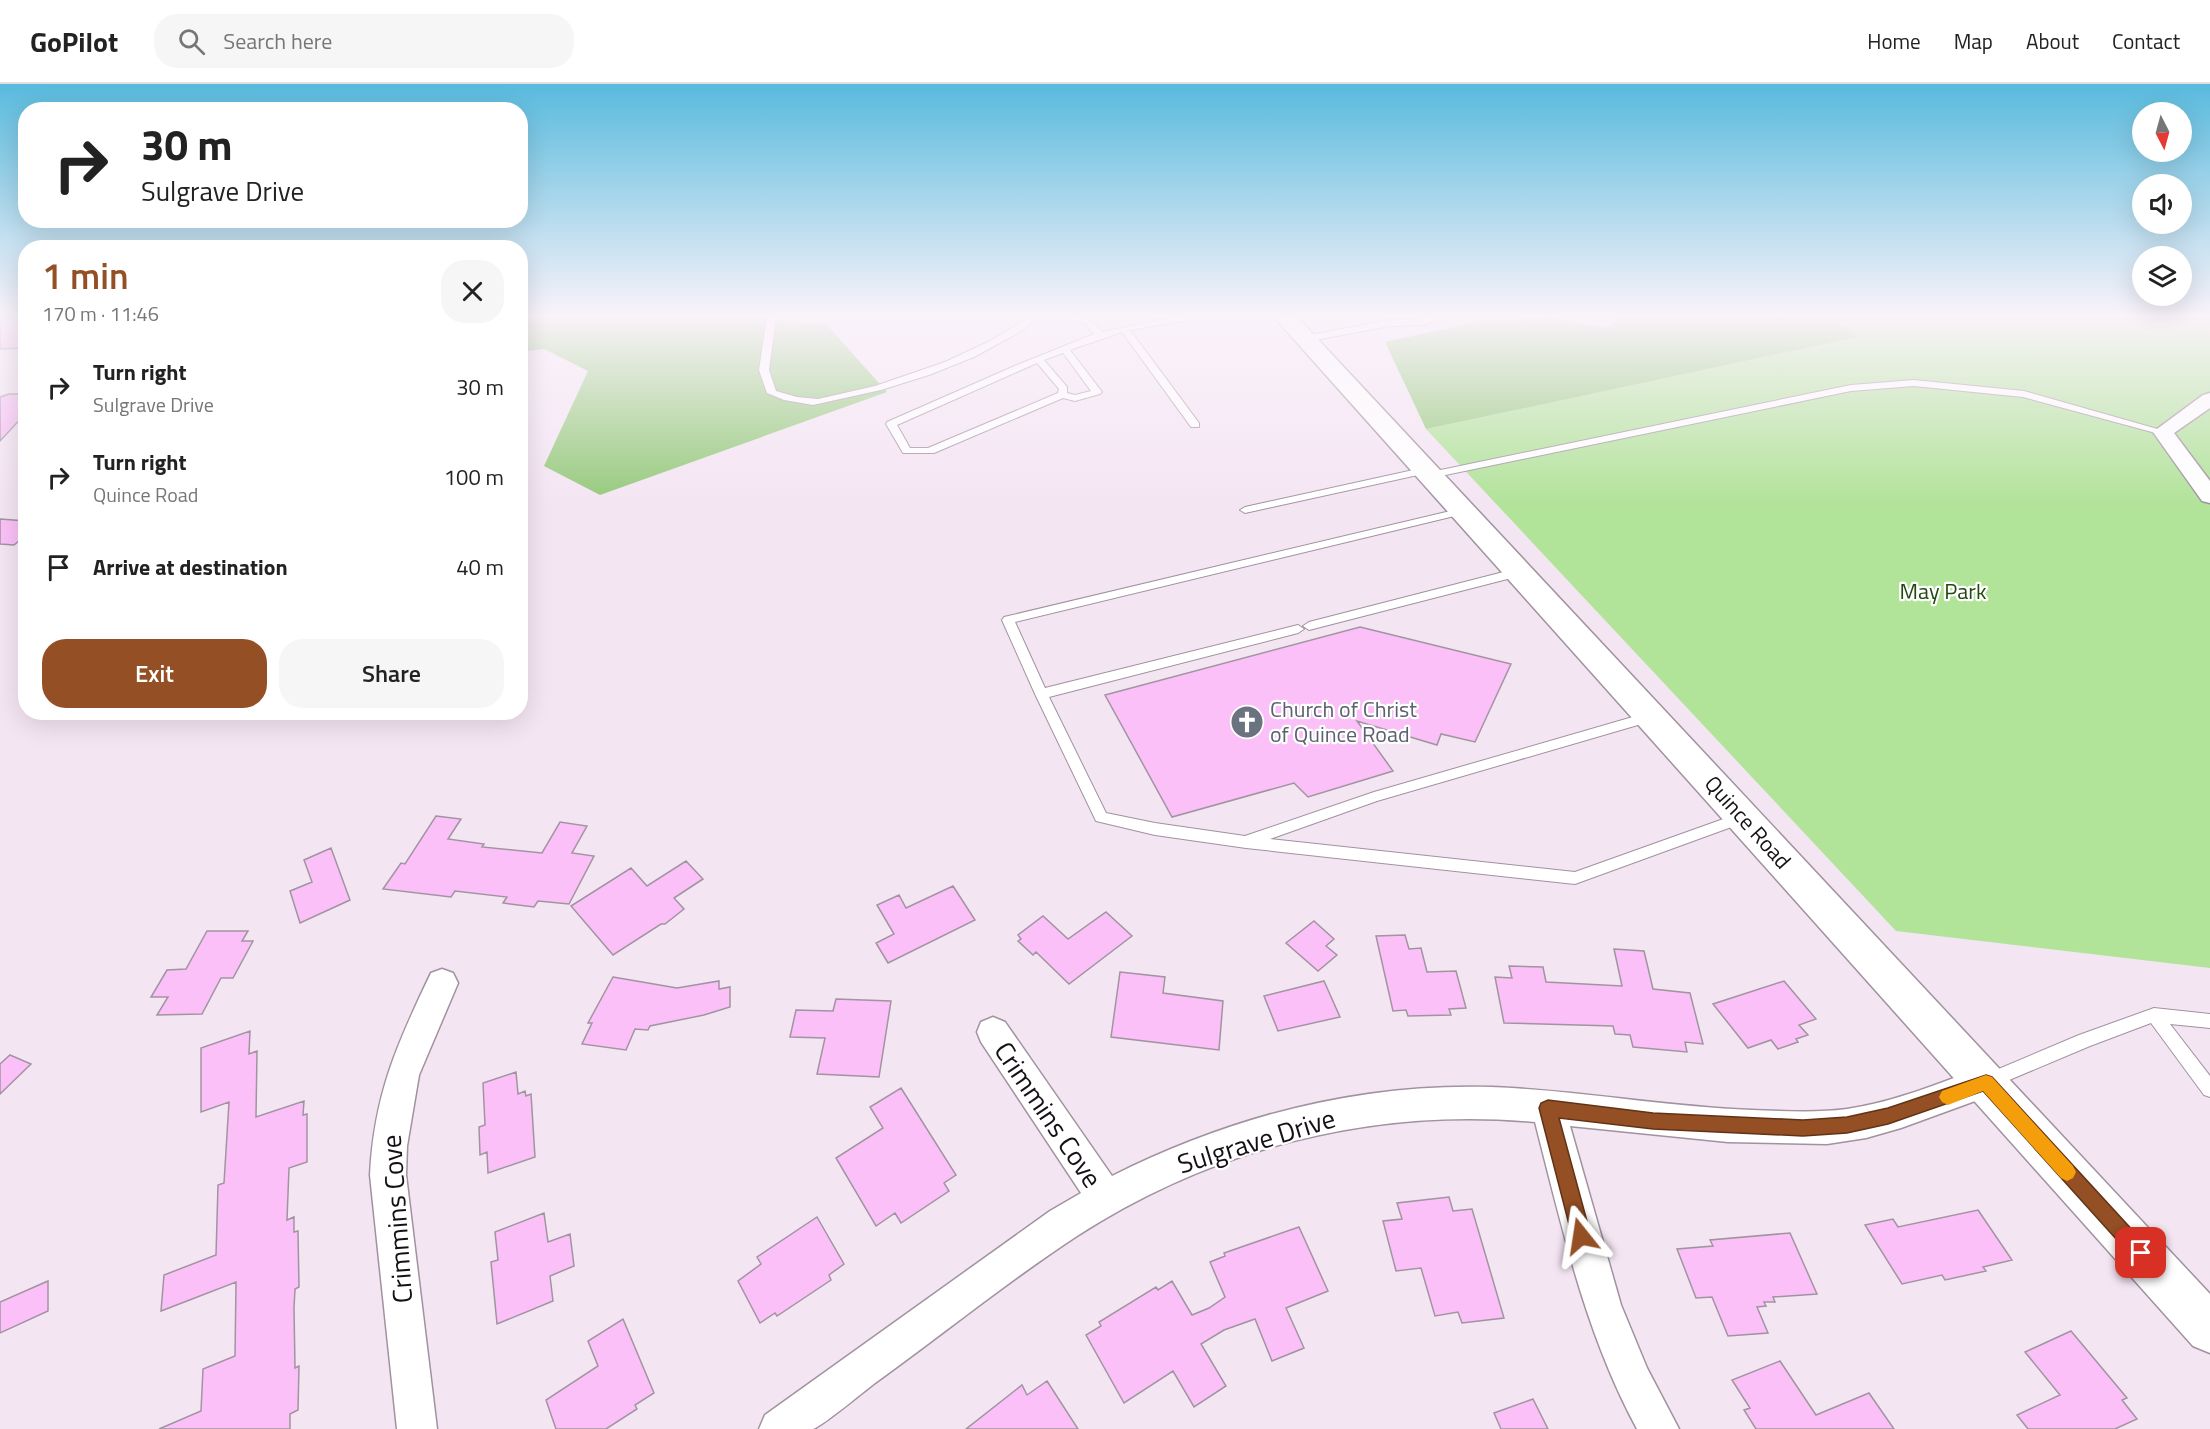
<!DOCTYPE html>
<meta charset="utf-8">
<style>
:root{--surface:#fff;--page:#f6f6f6;--text:#222;--muted:#767676;--line:#e0e0e0;--accent:#944f24}
body{margin:0;font-family:"Titillium Web",sans-serif;background:var(--page);color:var(--text);height:100vh;display:flex;flex-direction:column;font-size:22px;white-space:nowrap}
*{box-sizing:border-box;margin:0}
p{font-size:20px;color:var(--muted)}
.icon{flex:none;width:33px;height:33px;fill:none;stroke:currentColor;stroke-width:2;stroke-linecap:round;stroke-linejoin:round}
.map{position:relative;flex:1;overflow:hidden}
.side{position:absolute;left:18px;top:156px;width:510px;height:480px;display:flex;flex-direction:column;background:var(--surface);border-radius:24px;box-shadow:0 6px 24px #0002}
.side>*{flex:none}
.top-card{position:absolute;left:18px;top:18px;width:510px;height:126px;border-radius:24px;box-shadow:0 6px 24px #0002;background:#fff;color:var(--text);overflow:hidden}
.needle{width:39px;rotate:174deg}
.tools{position:absolute;left:2132px;top:18px;display:grid;gap:12px}
.tools a{display:grid;place-items:center;width:60px;height:60px;border-radius:50%;background:var(--surface);box-shadow:0 6px 24px #0002;font-size:30px}
.pin{position:absolute;display:grid;place-items:center;width:51px;height:51px;color:#fff;margin:-26px;border-radius:12px;box-shadow:0 3px 9px #0006}
.me{position:absolute;width:66px;margin:-33px;rotate:345deg;stroke-linejoin:round;filter:drop-shadow(0 0 4px #0008)}
.turn{display:flex;align-items:center;gap:21px;height:126px;padding:0 24px;font-size:27px}
.turn .icon{width:78px;height:78px;stroke-width:2.5}
.turn b{display:block;font-size:42px;line-height:51px}
.round{display:grid;place-items:center;flex:none;width:63px;height:63px;border-radius:24px;background:var(--page)}
.headline{display:flex;align-items:center;justify-content:space-between;height:102px;padding:0 24px}
h1{font-size:36px;font-weight:600;line-height:45px;color:var(--accent)}
.action{display:flex;gap:12px;margin-top:auto;padding:12px 24px}
.action a{flex:1;height:69px;border-radius:24px;background:var(--accent);color:#fff;font-size:24px;font-weight:600;line-height:69px;text-align:center}
.action a+a{background:var(--page);color:var(--text)}
ul{padding:0;list-style:none}
li{display:flex;align-items:center;gap:18px;height:90px;padding:0 24px}
li div{flex:1}
li b{display:block;font-size:22px}
li em{font-style:normal}
header{display:flex;align-items:center;gap:36px;box-sizing:border-box;height:84px;padding:0 30px;background:var(--surface);border-bottom:2px solid var(--line)}
header strong{font-size:28px}
nav{display:flex;gap:33px;margin-inline-start:auto;font-size:21px}
.search{width:420px;height:54px;background:var(--page);display:flex;align-items:center;gap:15px;box-sizing:border-box;padding:0 21px;border-radius:24px;color:var(--muted);font-size:22px}
.map>svg:first-child{display:block}
.green{fill:#b1e399}
.forest{fill:#94c97a}
.building{fill:#fac0f7;stroke:#a194a1;stroke-width:1.5}
.lines{fill:none;stroke-linecap:round;stroke-linejoin:round}
.lane-casing{stroke:#a0929f;stroke-width:2}
.street-casing{stroke:#a0929f;stroke-width:3}
.secondary-casing{stroke:#a0929f;stroke-width:3}
.lane{fill:#fff;fill-rule:evenodd}
.street{fill:#fff;fill-rule:evenodd}
.secondary{fill:#fff;fill-rule:evenodd}
.route{fill:#944f24;stroke:#603317;stroke-width:1.5}
.slow{fill:#f59e0b}
.labels{text-anchor:middle;dominant-baseline:central;stroke-width:4.5;stroke-linejoin:round;paint-order:stroke}
.park-label{font-size:22px;fill:#254710;stroke:#fff}
.worship-label{font-size:22px;fill:#5b616d;stroke:#fff;text-anchor:start}
.street-label{font-size:22px;fill:#151015;stroke:#fff}
.near-street-label{font-size:27px;fill:#151015;stroke:#fff}
</style>
<header>
<strong>GoPilot</strong>
<div class="search"><svg class="icon" aria-label="search" viewBox="0 0 24 24"><circle cx="10" cy="10" r="6"/><path d="M15 15l6 6"/></svg>Search here</div>
<nav><a>Home</a><a>Map</a><a>About</a><a>Contact</a></nav>
</header>
<div class="map">
<svg width="2210" height="1345" viewBox="0 0 2210 1345">
<rect width="100%" height="100%" fill="#f4e5f3"/>
<path class="green" d="M 1827,233 L 2210,233 L 2210,884 L 1896,847 L 1426,345 L 1857,253 Z"/>
<path class="forest" d="M 520,233 L 767,233 L 768,237 L 826,240 L 887,308 L 600,411 L 544,382 L 588,287 L 544,265 L 521,268 Z
M 1620,233 L 1827,233 L 1858,253 L 1426,345 L 1385,258 L 1477,238 L 1549,234 L 1608,244 Z"/>
<path class="building" d="M 0,233 L 26,233 L 26,264 L 0,265 Z
M 9,310 L 26,310 L 26,329 L 0,357 L 0,313 Z
M 0,435 L 26,437 L 26,451 L 14,461 L 0,460 Z
M 1360,543 L 1511,580 L 1475,658 L 1441,650 L 1437,661 L 1357,637 L 1393,687 L 1308,713 L 1294,699 L 1172,733 L 1105,611 Z
M 436,732 L 461,735 L 448,755 L 484,760 L 482,763 L 542,769 L 560,738 L 587,742 L 572,769 L 594,772 L 569,820 L 538,817 L 534,823 L 503,819 L 507,813 L 455,807 L 451,813 L 383,805 L 401,779 L 405,780 Z
M 331,764 L 350,816 L 300,839 L 290,807 L 312,798 L 304,776 Z
M 686,777 L 703,795 L 674,814 L 684,825 L 665,840 L 661,840 L 613,871 L 571,822 L 631,784 L 647,802 Z
M 953,802 L 975,836 L 888,879 L 876,859 L 894,850 L 877,821 L 899,811 L 906,824 Z
M 1106,828 L 1132,852 L 1069,900 L 1036,868 L 1033,871 L 1018,857 L 1021,855 L 1018,851 L 1043,832 L 1068,855 Z
M 1314,837 L 1334,855 L 1326,862 L 1337,871 L 1318,887 L 1286,859 Z
M 207,847 L 248,847 L 242,857 L 253,857 L 233,894 L 221,894 L 202,930 L 157,931 L 168,913 L 151,913 L 167,886 L 186,885 Z
M 1405,851 L 1409,865 L 1421,864 L 1427,888 L 1456,887 L 1466,924 L 1449,925 L 1451,931 L 1408,932 L 1406,926 L 1393,927 L 1376,852 Z
M 1614,865 L 1644,867 L 1653,905 L 1690,909 L 1703,960 L 1685,958 L 1687,968 L 1633,963 L 1630,951 L 1615,950 L 1613,942 L 1504,939 L 1495,893 L 1512,894 L 1509,882 L 1543,883 L 1546,898 L 1622,902 Z
M 1120,888 L 1165,893 L 1163,909 L 1223,917 L 1219,966 L 1111,953 Z
M 613,893 L 677,904 L 719,897 L 719,905 L 730,903 L 730,923 L 704,931 L 650,942 L 648,946 L 635,945 L 626,966 L 582,960 L 592,939 L 588,939 Z
M 1324,897 L 1340,933 L 1278,947 L 1264,912 Z
M 1784,897 L 1816,935 L 1799,941 L 1808,951 L 1796,955 L 1798,958 L 1778,965 L 1771,956 L 1748,964 L 1713,920 Z
M 836,915 L 891,917 L 879,993 L 817,990 L 825,954 L 790,953 L 796,926 L 833,927 Z
M 250,947 L 249,970 L 257,967 L 256,1033 L 304,1017 L 303,1031 L 307,1030 L 307,1078 L 289,1084 L 287,1136 L 294,1133 L 294,1148 L 298,1147 L 299,1203 L 295,1205 L 294,1224 L 295,1284 L 299,1282 L 298,1326 L 290,1330 L 290,1345 L 159,1345 L 201,1327 L 203,1285 L 235,1272 L 236,1198 L 161,1227 L 164,1191 L 216,1171 L 218,1101 L 224,1099 L 229,1018 L 201,1028 L 201,964 Z
M 10,971 L 31,980 L 0,1010 L 0,980 Z
M 516,988 L 518,1010 L 525,1007 L 526,1012 L 531,1010 L 535,1073 L 488,1089 L 487,1068 L 480,1071 L 479,1043 L 485,1041 L 483,999 Z
M 901,1004 L 956,1091 L 944,1099 L 949,1107 L 901,1139 L 895,1129 L 876,1142 L 836,1074 L 883,1044 L 870,1023 Z
M 1449,1113 L 1453,1127 L 1472,1125 L 1504,1234 L 1462,1239 L 1458,1228 L 1435,1232 L 1421,1184 L 1396,1187 L 1383,1137 L 1402,1135 L 1397,1119 Z
M 1978,1126 L 2012,1176 L 1983,1183 L 1986,1187 L 1945,1196 L 1942,1191 L 1902,1200 L 1865,1141 L 1893,1135 L 1898,1143 Z
M 544,1129 L 548,1158 L 570,1150 L 574,1182 L 550,1192 L 553,1217 L 497,1240 L 491,1178 L 498,1176 L 495,1148 Z
M 817,1133 L 844,1180 L 829,1191 L 831,1196 L 777,1232 L 775,1229 L 760,1239 L 738,1197 L 761,1180 L 757,1173 Z
M 1299,1143 L 1328,1207 L 1286,1224 L 1304,1264 L 1272,1277 L 1255,1235 L 1224,1246 L 1201,1260 L 1226,1302 L 1194,1323 L 1173,1287 L 1124,1319 L 1086,1251 L 1101,1242 L 1099,1238 L 1156,1203 L 1158,1206 L 1172,1197 L 1192,1231 L 1209,1224 L 1225,1213 L 1210,1178 L 1225,1172 L 1224,1169 Z
M 1790,1149 L 1817,1210 L 1773,1213 L 1775,1218 L 1764,1218 L 1766,1222 L 1757,1223 L 1768,1249 L 1728,1252 L 1712,1213 L 1696,1214 L 1677,1165 L 1713,1162 L 1710,1156 Z
M 48,1197 L 48,1227 L 0,1249 L 0,1218 Z
M 623,1235 L 654,1309 L 635,1321 L 637,1325 L 606,1345 L 556,1345 L 546,1316 L 598,1282 L 588,1257 Z
M 2071,1247 L 2127,1314 L 2122,1316 L 2137,1335 L 2115,1345 L 2028,1345 L 2017,1331 L 2060,1311 L 2025,1268 Z
M 1780,1277 L 1816,1331 L 1869,1309 L 1894,1345 L 1756,1345 L 1744,1326 L 1750,1324 L 1732,1296 Z
M 1047,1297 L 1078,1345 L 966,1345 L 1022,1301 L 1027,1311 Z
M 1533,1315 L 1548,1345 L 1501,1345 L 1494,1329 Z"/>
<g class="lines">
<g class="lane-casing">
<path id="lane" d="M 767,233 L 776,233 L 769,286 L 776,307 L 797,313 L 818,315 L 875,302 L 945,278 L 990,257 L 1030,233 L 1041,233 L 1018,249 L 974,273 L 929,291 L 881,306 L 813,321 L 784,316 L 767,309 L 759,286 Z
M 1064,233 C 1083,232 1090,233 1102,248 L 1175,233 L 1192,233 L 1188,236 L 1130,246 L 1199,339 L 1199,343 L 1191,343 L 1122,248 L 1070,266 L 1102,308 L 1100,310 L 1075,317 L 1063,314 L 934,369 L 903,369 L 886,340 L 887,338 L 1017,281 L 1094,250 L 1086,240 ZM 1063,269 L 1091,307 L 1075,311 L 1067,309 L 1067,303 L 1044,276 ZM 1037,279 L 1059,305 L 1058,309 L 928,364 L 910,364 L 897,341 Z
M 1428,233 L 1439,233 L 1424,241 L 1389,242 L 1305,258 L 1300,255 L 1305,252 L 1389,236 L 1422,235 Z
M 1914,296 L 2024,307 L 2168,348 L 2163,351 L 2023,313 L 1914,302 L 1851,307 L 1431,394 L 1427,393 L 1427,389 L 1245,429 L 1240,426 L 1245,423 L 1427,383 L 1431,384 L 1431,388 L 1851,301 Z
M 1463,424 L 1467,425 L 1467,429 L 1015,538 L 1045,604 L 1298,541 L 1304,545 L 1298,549 L 1049,613 L 1106,729 L 1155,739 L 1245,752 L 1374,708 L 1650,628 L 1655,630 L 1657,633 L 1655,636 L 1377,717 L 1270,755 L 1575,788 L 1743,728 L 1748,729 L 1750,733 L 1748,737 L 1575,800 L 1246,764 L 1155,751 L 1096,737 L 1035,610 L 1002,536 L 1004,533 Z
M 1519,484 L 1523,485 L 1525,488 L 1523,491 L 1309,546 L 1303,542 L 1309,538 Z
M 2154,924 L 2210,930 L 2210,944 L 2170,940 L 2210,992 L 2210,1013 L 2204,1011 L 2151,939 L 2090,962 L 1988,1005 L 1982,1002 L 1980,997 L 1982,992 L 2079,951 Z"/>
</g>
<g class="street-casing">
<path id="street" d="M 2210,309 L 2210,324 L 2174,349 L 2210,397 L 2210,419 L 2202,417 L 2153,348 L 2203,311 Z
M 442,885 L 453,889 L 458,899 L 419,991 L 407,1062 L 406,1091 L 437,1345 L 397,1345 L 370,1091 C 374,1011 397,960 431,889 Z
M 993,933 L 1005,938 L 1112,1092 C 1230,1033 1358,999 1491,1003 C 1578,1006 1665,1023 1752,1026 C 1783,1027 1816,1029 1847,1025 C 1895,1018 1940,999 1985,982 L 1997,987 L 2002,998 L 1997,1009 L 1901,1044 L 1866,1054 L 1827,1060 L 1728,1058 L 1570,1042 L 1621,1221 L 1647,1284 L 1679,1345 L 1637,1345 C 1585,1249 1562,1143 1535,1038 C 1373,1023 1213,1064 1077,1152 C 1008,1197 942,1251 875,1299 C 863,1308 824,1341 813,1345 C 801,1345 772,1345 759,1345 L 765,1331 L 1050,1127 L 1081,1109 L 981,958 L 977,948 L 981,938 Z"/>
</g>
<g class="secondary-casing">
<path id="secondary" d="M 1274,233 L 1297,233 L 2210,1210 L 2210,1269 L 2193,1262 Z"/>
</g>
<use href="#lane" class="lane"/>
<use href="#street" class="street"/>
<use href="#secondary" class="secondary"/>
</g>
<linearGradient id="sky" x2="0" y2="1"><stop stop-color="#58badd"/><stop offset="0.55" stop-color="#faf3fa"/><stop offset="1" stop-color="#faf3fa" stop-opacity="0"/></linearGradient>
<rect width="2210" height="421" fill="url(#sky)"/>
<path class="route" d="M 1986,991 L 1992,993 L 2147,1162 L 2150,1169 L 2147,1175 L 2141,1178 L 2134,1175 L 1983,1007 L 1888,1040 L 1847,1049 L 1803,1052 L 1653,1045 L 1559,1034 L 1591,1152 L 1588,1159 L 1581,1162 L 1575,1159 L 1572,1152 L 1539,1024 L 1541,1019 L 1548,1016 L 1653,1029 L 1803,1036 L 1847,1033 L 1888,1024 Z"/>
<path class="slow" d="M 1986,991 L 1992,993 L 2073,1082 L 2076,1088 L 2073,1094 L 2067,1097 L 2061,1094 L 1983,1007 L 1948,1021 L 1942,1018 L 1939,1013 L 1942,1007 Z"/>
<defs>
<g id="church-disc" transform="scale(1.725)"><circle r="9.5" fill="#6b7280" stroke="#fff"/><path d="M-1.2-6h2.4v3.5h3.3v2.4h-3.3V6h-2.4V-.1h-3.3v-2.4h3.3Z" fill="#fff"/></g>
</defs>
<g fill-rule="evenodd">
<use href="#church-disc" x="1247" y="638"/>
</g>
<g class="labels">
<g class="park-label">
<text x="1943" y="507">May Park</text>
</g>
<g class="worship-label">
<text x="1270" y="625">Church of Christ<tspan x="1270" dy="25">of Quince Road</tspan></text>
</g>
<g class="street-label">
<text transform="translate(1748 738) rotate(48)">Quince Road</text>
</g>
<g class="near-street-label">
<text transform="translate(1049 1030) rotate(56)">Crimmins Cove</text>
<text transform="translate(1256 1056) rotate(-17)">Sulgrave Drive</text>
<text transform="translate(396 1135) rotate(-94)">Crimmins Cove</text>
</g>
</g>
</svg>
<div class="tools">
<a><svg class="needle" viewBox="-14 -14 28 28"><path d="M0-13l5 13h-10z" fill="#e53935"/><path d="M0 13l5-13h-10z" fill="#767676"/></svg></a>
<a><svg class="icon" aria-label="sound" viewBox="0 0 24 24"><path d="M4 9h4l5-4v14l-5-4H4zM17 9q2 3 0 6"/></svg></a>
<a><svg class="icon" aria-label="layers" viewBox="0 0 24 24"><path d="M12 4l9 5-9 5-9-5zM3 14l9 5 9-5"/></svg></a>
</div>
<div class="pin" style="left:2141px;top:1169px;background:#d93025"><svg class="icon" aria-label="arrive" viewBox="0 0 24 24"><path d="M6 21V4h12l-3 4 3 4H6"/></svg></div>
<svg class="me" style="left:1581px;top:1152px" viewBox="-20 -20 40 40"><path d="M0-17L14 15 0 8-14 15z" fill="#944f24" stroke="#fff" stroke-width="4"/></svg>
<div class="top-card">
<div class="turn"><svg class="icon" aria-label="right" viewBox="0 0 24 24"><path d="M7 20v-9h11M14 6l5 5-5 5"/></svg><div><b>30 m</b>Sulgrave Drive</div></div>
</div>
<section class="side">
<div class="headline"><div><h1>1 min</h1><p>170 m · 11:46</p></div><a class="round"><svg class="icon" aria-label="close" viewBox="0 0 24 24"><path d="M6 6l12 12M18 6L6 18"/></svg></a></div>
<ul>
<li><svg class="icon" aria-label="right" viewBox="0 0 24 24"><path d="M7 20v-9h11M14 6l5 5-5 5"/></svg><div><b>Turn right</b><p>Sulgrave Drive</p></div><em>30 m</em></li>
<li><svg class="icon" aria-label="right" viewBox="0 0 24 24"><path d="M7 20v-9h11M14 6l5 5-5 5"/></svg><div><b>Turn right</b><p>Quince Road</p></div><em>100 m</em></li>
<li><svg class="icon" aria-label="arrive" viewBox="0 0 24 24"><path d="M6 21V4h12l-3 4 3 4H6"/></svg><div><b>Arrive at destination</b></div><em>40 m</em></li>
</ul>
<div class="action"><a>Exit</a><a>Share</a></div>
</section>
</div>
